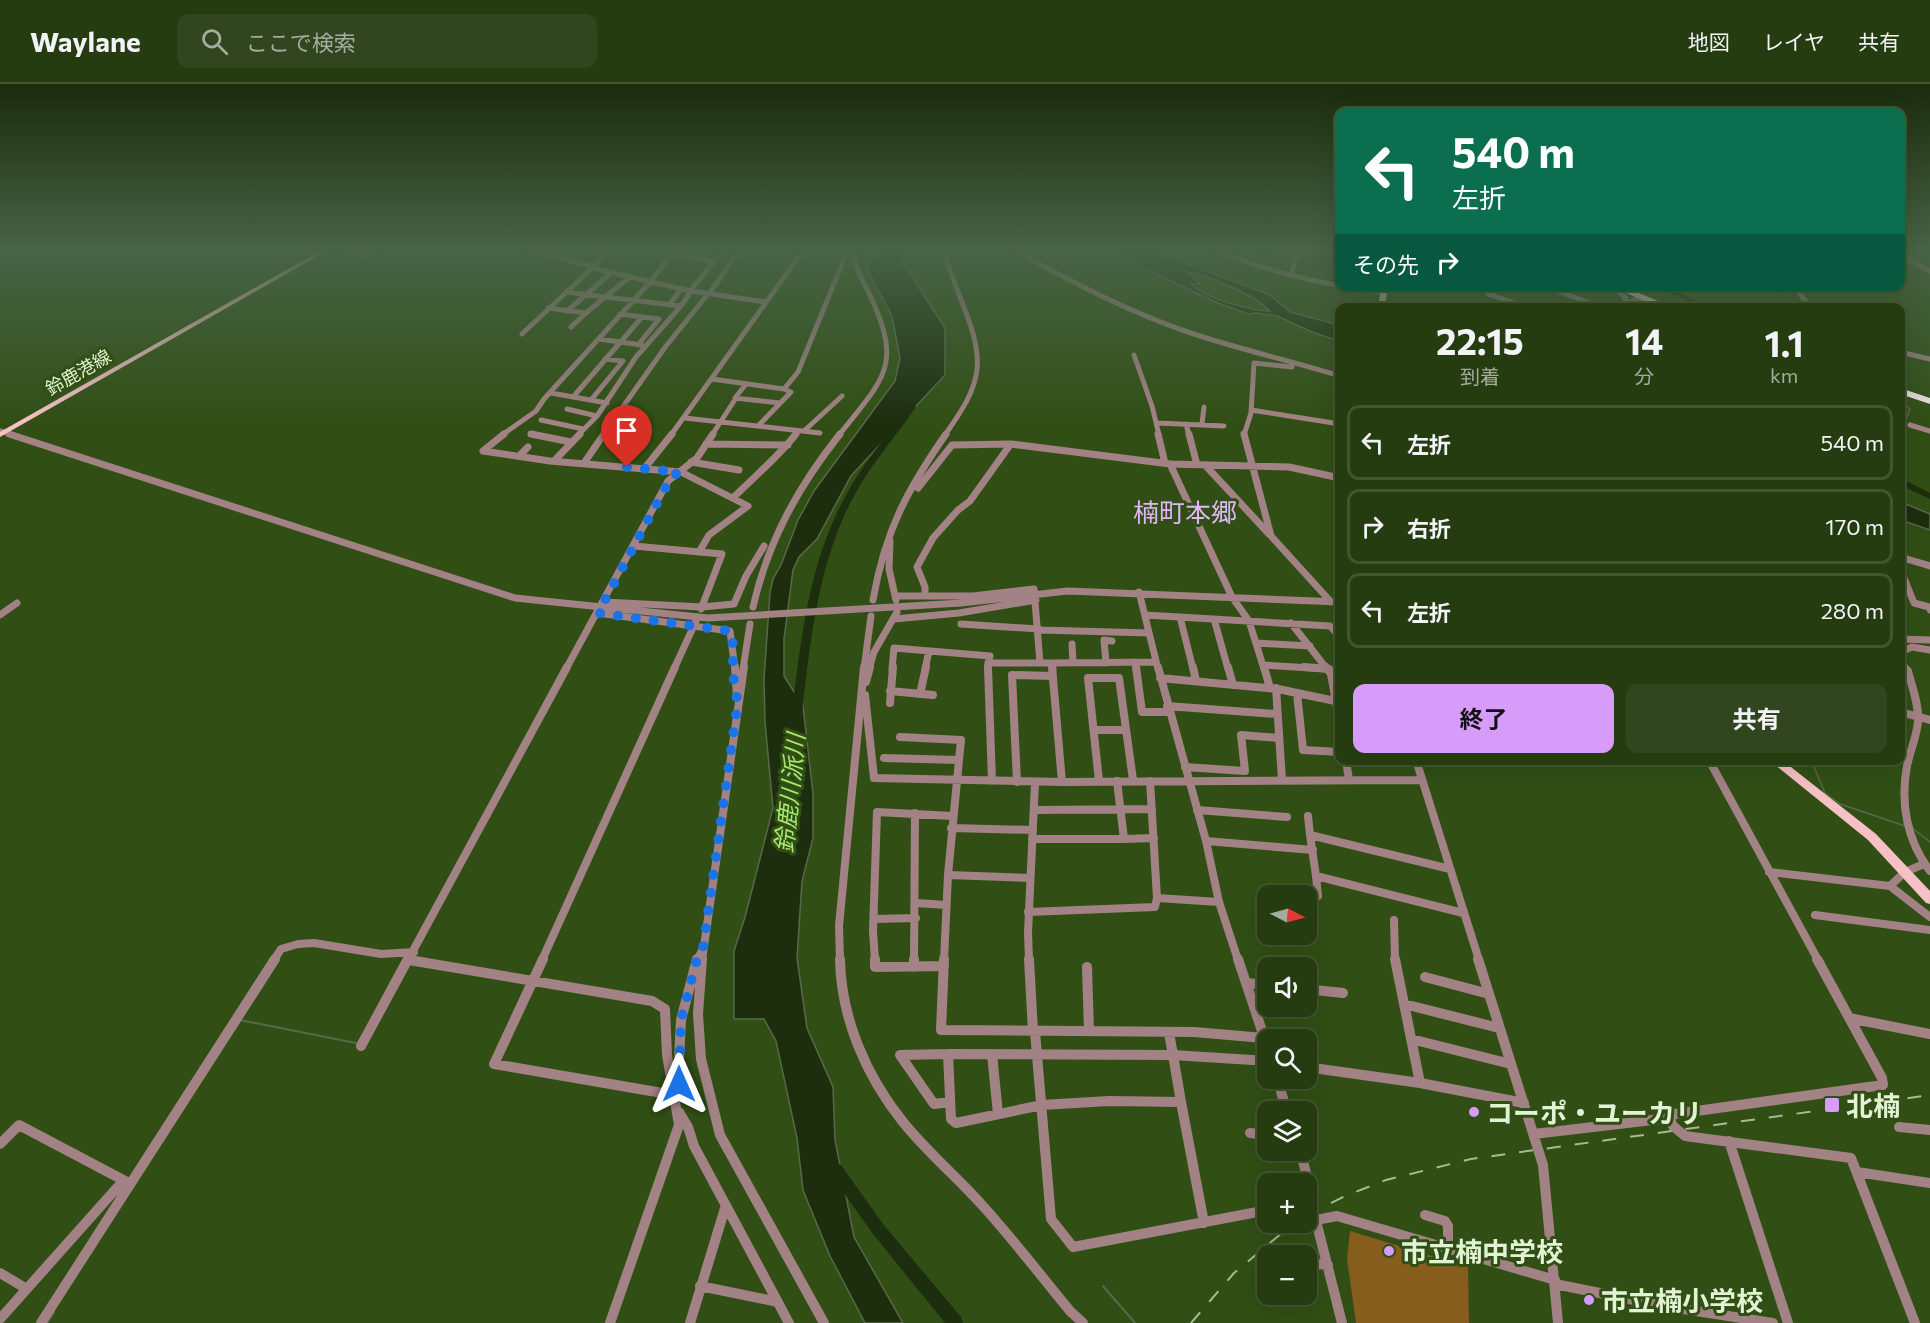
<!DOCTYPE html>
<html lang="ja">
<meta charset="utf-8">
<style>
:root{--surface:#253b10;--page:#31461e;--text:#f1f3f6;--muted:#a3ad9f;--line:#425530;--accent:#d79bf9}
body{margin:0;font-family:Commissioner,"Noto Sans JP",sans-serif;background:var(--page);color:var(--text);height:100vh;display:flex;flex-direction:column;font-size:22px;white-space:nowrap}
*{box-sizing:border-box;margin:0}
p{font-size:20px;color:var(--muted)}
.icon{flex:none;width:33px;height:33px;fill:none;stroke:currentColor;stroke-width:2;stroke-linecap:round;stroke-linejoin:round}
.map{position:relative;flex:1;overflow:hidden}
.panel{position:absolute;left:1335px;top:219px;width:570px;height:462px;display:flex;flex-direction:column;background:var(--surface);border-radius:12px;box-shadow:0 6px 24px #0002,0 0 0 2px var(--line)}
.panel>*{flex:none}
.hud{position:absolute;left:1335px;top:24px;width:570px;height:183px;border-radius:12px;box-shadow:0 6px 24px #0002,0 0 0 2px var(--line);background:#0b6e4f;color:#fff;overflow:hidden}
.needle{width:39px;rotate:96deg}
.buttons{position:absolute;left:1257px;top:801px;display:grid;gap:12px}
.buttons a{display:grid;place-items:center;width:60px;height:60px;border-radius:12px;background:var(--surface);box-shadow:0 6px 24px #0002,0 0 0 2px var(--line);font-size:30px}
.pin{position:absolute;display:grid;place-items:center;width:51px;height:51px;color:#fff;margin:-62px -26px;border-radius:50% 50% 50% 0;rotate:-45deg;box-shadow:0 0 6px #0007}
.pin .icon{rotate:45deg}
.me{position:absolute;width:66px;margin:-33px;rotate:0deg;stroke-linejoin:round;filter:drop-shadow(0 0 4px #0008)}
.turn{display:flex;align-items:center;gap:21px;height:126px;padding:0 18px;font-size:27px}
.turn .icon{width:78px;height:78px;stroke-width:2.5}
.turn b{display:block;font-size:42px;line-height:51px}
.then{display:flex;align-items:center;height:57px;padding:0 18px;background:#0003;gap:12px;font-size:22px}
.eta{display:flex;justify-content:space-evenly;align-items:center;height:102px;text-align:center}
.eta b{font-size:36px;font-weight:700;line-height:42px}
.primary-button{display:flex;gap:12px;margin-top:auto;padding:12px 18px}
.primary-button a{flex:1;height:69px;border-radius:12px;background:var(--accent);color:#111;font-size:24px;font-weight:700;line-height:69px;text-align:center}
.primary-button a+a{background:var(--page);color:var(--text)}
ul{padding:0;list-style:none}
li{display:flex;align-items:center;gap:18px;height:75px;margin:0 12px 9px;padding:0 6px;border:3px solid var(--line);border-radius:12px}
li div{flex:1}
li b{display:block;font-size:22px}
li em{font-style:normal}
header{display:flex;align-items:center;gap:36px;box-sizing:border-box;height:84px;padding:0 30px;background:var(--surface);border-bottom:2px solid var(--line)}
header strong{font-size:28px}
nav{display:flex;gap:33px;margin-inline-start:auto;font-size:21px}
.search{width:420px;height:54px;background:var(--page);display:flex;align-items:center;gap:15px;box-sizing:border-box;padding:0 21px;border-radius:12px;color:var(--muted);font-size:22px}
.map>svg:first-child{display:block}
.green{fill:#875d1e}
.water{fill:#1d2e0f;stroke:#58694a;stroke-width:1.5;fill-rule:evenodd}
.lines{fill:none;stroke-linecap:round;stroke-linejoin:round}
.stream-far1{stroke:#58694a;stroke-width:1.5}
.stream{stroke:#58694a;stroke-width:2}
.river{fill:#1d2e0f;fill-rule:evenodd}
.minor-far3{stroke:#a38285;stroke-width:5}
.minor-far2{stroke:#a38285;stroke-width:7}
.minor-far1{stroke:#a38285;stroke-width:8}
.minor{stroke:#a38285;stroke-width:10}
.major{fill:#f6c0c5;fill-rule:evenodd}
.highway{fill:#f7e7e8;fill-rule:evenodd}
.rail{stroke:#a5bb92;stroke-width:2;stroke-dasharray:14 14;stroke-linecap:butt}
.route{stroke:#1a73e8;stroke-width:10;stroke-dasharray:0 18}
.poi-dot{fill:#d79bf9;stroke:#314f15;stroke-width:2}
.labels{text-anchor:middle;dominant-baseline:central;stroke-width:6;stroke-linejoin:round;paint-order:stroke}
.far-street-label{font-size:18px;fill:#e1f3d4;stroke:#314f15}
.water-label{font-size:24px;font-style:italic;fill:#a5e86d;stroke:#314f15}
.quarter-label{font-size:26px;fill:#dfb6f8;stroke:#314f15}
.near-poi-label{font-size:27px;font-weight:bold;fill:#e1f3d4;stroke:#314f15;text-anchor:start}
</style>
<header>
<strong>Waylane</strong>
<div class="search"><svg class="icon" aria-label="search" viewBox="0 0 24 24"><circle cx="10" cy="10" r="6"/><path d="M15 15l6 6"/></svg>ここで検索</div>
<nav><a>地図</a><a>レイヤ</a><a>共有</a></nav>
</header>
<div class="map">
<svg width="1930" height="1239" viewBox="0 0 1930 1239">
<rect width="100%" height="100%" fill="#314f15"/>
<path class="green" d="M 1350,1147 L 1468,1183 L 1469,1239 L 1356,1239 L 1347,1175 Z"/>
<path class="water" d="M 885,164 L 902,164 L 903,179 L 945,244 L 945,291 L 851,392 L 817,455 L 799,473 L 793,486 L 784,555 L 784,592 L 803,622 L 813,710 L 813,754 L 802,797 L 797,874 L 807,944 L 833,1003 L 835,1056 L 854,1153 L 903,1239 L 865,1239 L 830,1172 L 803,1106 L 797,1054 L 776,957 L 764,935 L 734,935 L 734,867 L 745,833 L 773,724 L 765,638 L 764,595 L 770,508 L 773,495 L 781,481 L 798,436 L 814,407 L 895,297 L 900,274 L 892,232 L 866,183 Z
M 1101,164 L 1146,164 L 1270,211 L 1290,228 L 1339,241 L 1339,257 L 1312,248 L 1277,232 L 1256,229 L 1248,230 L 1218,219 ZM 1187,188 C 1209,192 1255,211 1270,227 C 1248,226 1207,215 1191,200 L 1200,200 Z
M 1901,418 L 1930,430 L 1930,446 L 1901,436 Z"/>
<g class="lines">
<path class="stream-far1" d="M 1900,318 L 1910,325 L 1907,333
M 1811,676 L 1825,709 L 1840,720 L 1905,742
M 1912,744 L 1930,758"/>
<path class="stream" d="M 240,936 L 356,959
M 1294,1066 L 1297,1074
M 1103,1202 L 1135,1239
M 47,1239 L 54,1228"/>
<path class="river" d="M 1654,202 L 1664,202 L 1714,224 L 1704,224 Z
M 909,321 L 912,321 L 916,323 C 896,352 872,379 855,410 C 818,477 811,554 802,628 L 801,631 L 793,631 L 792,628 C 801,554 809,478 846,411 C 863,379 888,351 909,321 Z
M 1900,394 L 1930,409 L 1930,415 L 1900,401 Z
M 836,1079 L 841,1081 L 883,1140 L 961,1233 L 963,1239 L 945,1239 L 873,1150 L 831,1091 L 829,1086 L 831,1081 Z"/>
<path class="minor-far3" d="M 332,164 L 365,171 L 377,164
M 520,164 L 591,182
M 944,164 C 951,203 981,247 977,285 C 975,309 958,332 945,351
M 1012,164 C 1070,198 1130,229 1194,250 C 1242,266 1292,277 1340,292
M 1212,164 C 1267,189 1324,201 1384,208
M 1260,164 L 1299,172
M 672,169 L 714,178
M 1900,171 L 1930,187
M 592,184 L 691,207 L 766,218
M 1291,190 L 1300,164
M 1496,202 L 1488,210 L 1530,224
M 1544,202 L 1604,224
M 1612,202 L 1626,214 L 1623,220
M 1794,202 L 1811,224
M 691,206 L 725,164
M 566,208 L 605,213 L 630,193
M 709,210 L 738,168
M 669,221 L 682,204
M 681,222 L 691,207
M 548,224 L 586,229 L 605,213 L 681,222 L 636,273 L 597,332 L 578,351
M 1618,224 L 1636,215 L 1650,218
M 567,227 L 611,189
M 620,230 L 659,235 L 638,261
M 571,243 L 586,229
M 522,250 L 592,184 L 608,164
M 599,255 L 642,261
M 1900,268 L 1930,275
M 1134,271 L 1152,322 L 1159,351
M 712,295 L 784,305
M 746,300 L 735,314 L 780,319
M 551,309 L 607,319
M 573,313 L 642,233
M 591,316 L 623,277 L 605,275
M 567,325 L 597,332
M 1251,326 L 1340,340
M 685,334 L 820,349
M 541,336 L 583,345
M 1157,339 L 1224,342
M 1186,340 L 1189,351
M 1202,340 L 1204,323
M 759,341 L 791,308 L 784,305 L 798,288 L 846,170 L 852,164
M 1910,341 L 1930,347
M 0,347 L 14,351
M 804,347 L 842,312
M 531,350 L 538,351
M 502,351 L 536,327 L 544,315 L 652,196 L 676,164
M 603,351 L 666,262 L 708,210
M 671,351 L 805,164
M 712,351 L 736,314
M 795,351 L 798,347
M 839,351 C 887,291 904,280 866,203 C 859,190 852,179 856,164
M 1244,351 L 1251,329 L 1254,279 L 1292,283"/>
<path class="minor-far2" d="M 9,350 L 515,514 L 708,534 L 961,519 L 1068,507 L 1340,518
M 531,350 L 571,358
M 1158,350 L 1165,379
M 1189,350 L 1197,381
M 1244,350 L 1271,452 L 1331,518
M 706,360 L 788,361
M 483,367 L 550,377 L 681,388 L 748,422 L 709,451 L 699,468
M 483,367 L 504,350
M 519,372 L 528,363
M 554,377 L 580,350
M 691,378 L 739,386
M 584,379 L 604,350
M 1170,380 L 1232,513 L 1249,537 L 1264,585
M 1205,381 L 1269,450
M 644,385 L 672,350
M 918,404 L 952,361 L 1011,360 L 1170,380 L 1289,383 L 1340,394
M 734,413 C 755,392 778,373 796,350
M 890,457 L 889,485 L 896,516
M 634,462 L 722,470 L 701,525
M 1900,473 L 1930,482
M 1340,480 L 1340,508
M 1900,484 L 1914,519 L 1929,523 L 1930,526
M 1139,508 L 1158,585
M 895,512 L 973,512 L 1034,505 L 1040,579 L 1052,579 L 1053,585
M 925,512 L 925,503 L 917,483 L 933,454 L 958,426 L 970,417 L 1010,361
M 873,516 C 885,447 907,406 946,350
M 604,518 L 702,523 L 734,520 L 746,492 L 764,462
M 753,523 C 768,457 798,403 840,350
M 598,529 L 730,547 L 735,585
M 0,531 L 17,519
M 1145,531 L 1330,542 L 1340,553
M 1180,533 L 1193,585
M 894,535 L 959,529 L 1036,516
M 1214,535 L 1228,585
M 1291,539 L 1327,585
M 961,540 L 1039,545
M 1040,546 L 1149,549
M 1900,555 L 1930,556
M 1256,559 L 1310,562
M 1072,560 L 1073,579
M 1135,578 L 1136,585
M 988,579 L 988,585
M 1052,579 L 1156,578
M 1106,579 L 1104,556 L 1112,557
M 1263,581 L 1328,585
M 566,585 L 668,397 L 697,374 L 713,350
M 674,585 L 696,537
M 743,585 L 750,540
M 864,585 L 871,532
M 869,585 L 874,568 L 897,528
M 892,585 L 894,564 L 990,572 L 988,579 L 1040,579
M 925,585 L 929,567
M 1906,585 L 1903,582 L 1903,567 L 1912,563 L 1930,566"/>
<path class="minor-far1" d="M 735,583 L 737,613
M 988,583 L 992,697
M 1052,583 L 1062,698
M 1136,583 L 1142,628 L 1169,628
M 1158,583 L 1206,757 L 1219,818 L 1238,876
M 1193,583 L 1196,597
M 1228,583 L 1233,601
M 1264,583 L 1270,604
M 1304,583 L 1329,585
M 1326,583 L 1331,590 L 1340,640
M 1904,583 L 1908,587 C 1912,603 1919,620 1918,637 C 1917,652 1910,667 1907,682 C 1900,719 1907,757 1930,787
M 1160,594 L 1278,605 L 1340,618
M 866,598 L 870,583
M 1276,604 L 1282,696
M 890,607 L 933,611
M 1297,609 L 1303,666 L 1340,668
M 920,610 L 926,583
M 865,611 L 874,694 L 1062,698 L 1422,696
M 890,619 L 893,583
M 1167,622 L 1277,630
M 1900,628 L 1930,636
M 1095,646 L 1126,646
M 900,653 L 961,656 L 959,676
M 884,674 L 959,676 L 948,791 L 1030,794
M 1346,676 L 1349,696
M 1416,676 L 1479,876
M 1709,676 L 1818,876
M 1185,683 L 1245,687 L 1241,651 L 1279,654
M 1099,697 L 1088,594 L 1119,594 L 1133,696
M 1017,698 L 1012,591 L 1053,592
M 1034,726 L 1152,725
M 1197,726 L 1287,733
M 1308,732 L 1310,751
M 951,744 L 1033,746
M 1032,755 L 1124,755 L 1117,697
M 1124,755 L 1154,754
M 1206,757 L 1313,766
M 1450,785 L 1310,751 L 1316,792 L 1463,829
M 1769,788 L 1890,802 L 1930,833
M 1316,792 L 1318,812
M 1890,802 L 1905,788 L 1924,780
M 1157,814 L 1219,818
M 916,819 L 946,821
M 1028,828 L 1155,823 L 1157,814 L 1150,697
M 1815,831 L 1930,846
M 874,835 L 916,834
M 1394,836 L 1395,876
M 274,876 L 281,865 L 298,860 L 314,859 L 381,870 L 414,868
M 408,876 L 567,583
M 542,876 L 675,583
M 697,876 L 703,865
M 702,876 L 744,583
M 840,876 L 839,842 L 864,583
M 875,876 L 873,847 L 877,728 L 952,732
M 914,876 L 915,729
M 944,876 L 948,791
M 1029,876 L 1028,849 L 1035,698"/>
<path class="minor" d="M 543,875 L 494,980 L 674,1011
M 702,875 L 698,930 L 701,975 L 720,1051 L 824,1239
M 840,875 C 841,934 866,992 903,1038 C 927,1068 957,1093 982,1121 C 1013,1155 1041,1192 1070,1227 L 1083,1239
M 875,875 L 875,883 L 944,882
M 944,875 L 941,946 L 1194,948 L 1264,954
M 1029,875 L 1033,948
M 1238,875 L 1268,965
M 1395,875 L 1420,999
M 1478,875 L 1543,1081 L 1558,1239
M 409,876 L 652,917 L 665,925 L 667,971 L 679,1041 L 610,1239
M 914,883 L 914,875
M 1087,883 L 1089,947
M 1425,893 L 1489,910
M 1246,899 L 1268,901
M 1306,905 L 1343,909
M 1404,920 L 1499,944
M 1849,934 L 1930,950
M 1035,948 L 1051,1135 L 1073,1163 L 1268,1126
M 1169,949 L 1173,971
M 1411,955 L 1511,980
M 361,962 L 408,875
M 948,970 L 1173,971 L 1181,1018 L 1109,1017 L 1042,1021 L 956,1039 L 951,1035 Z
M 948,970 L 900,971 L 934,1020 L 950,1018
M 992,970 L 998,1030
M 1173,971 L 1268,977
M 1306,983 L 1420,999 L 1524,1019
M 1277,994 L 1287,1028
M 677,1014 L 681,936 L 697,875
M 1181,1018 L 1204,1139
M 679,1028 L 688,1043 L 694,1062 L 789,1239
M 1669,1034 L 1673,1042 L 1685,1052 L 1851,1074 L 1915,1239
M 1899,1043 L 1930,1046
M 1250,1049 L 1268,1051
M 1534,1050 L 1669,1034 L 1675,1030 L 1883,1001 L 1882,994 L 1817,875
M 1729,1057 L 1788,1239
M 0,1060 L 19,1041 L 127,1098
M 1300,1066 L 1310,1104 L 1308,1108 L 1310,1117
M 1857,1088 L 1930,1099
M 1425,1131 L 1445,1137 L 1448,1142 L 1448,1164
M 1315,1133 L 1342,1239
M 1316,1136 L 1337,1132 L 1555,1196
M 1306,1179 L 1328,1181
M 0,1189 L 27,1205
M 1555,1200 L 1664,1222 L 1773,1239
M 700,1202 L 778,1218
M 0,1235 L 123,1097
M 41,1239 L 275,875
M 690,1239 L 726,1121"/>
<path class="major" d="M 325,164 L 332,164 L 0,353 L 0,348 Z
M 1381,202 L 1388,202 L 1385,224 L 1378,224 Z
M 1769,676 L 1782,676 L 1876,750 L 1930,807 L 1930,820 L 1926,819 L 1868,756 Z"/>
<path class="highway" d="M 1609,202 L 1622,202 L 1675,224 L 1662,224 Z
M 1900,304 L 1930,314 L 1930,320 L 1900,310 Z"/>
<path class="rail" d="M 1306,1132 L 1345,1112 L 1386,1096 L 1471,1075 L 1930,1011
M 1191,1239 L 1234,1189 L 1295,1138"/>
</g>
<linearGradient id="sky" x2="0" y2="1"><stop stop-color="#1b2b0c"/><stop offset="0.49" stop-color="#486346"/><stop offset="1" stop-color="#486346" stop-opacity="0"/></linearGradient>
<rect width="1930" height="337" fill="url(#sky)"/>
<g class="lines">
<path class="route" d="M 627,383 L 678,388 L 669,397 L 598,529 L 730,547 L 732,549 C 734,569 731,599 738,617 L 703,864 L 698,871 L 681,936 L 679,1000"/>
</g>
<g class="poi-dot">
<rect x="1824" y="1013" width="16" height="16" rx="3"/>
<circle cx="1474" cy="1028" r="6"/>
<circle cx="1389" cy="1167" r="6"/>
<circle cx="1589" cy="1216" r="6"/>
</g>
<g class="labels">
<g class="far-street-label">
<text transform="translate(78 288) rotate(-30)">鈴鹿港線</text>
</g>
<g class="water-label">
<text transform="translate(789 709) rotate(-84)">鈴鹿川派川</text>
</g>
<g class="quarter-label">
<text x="1185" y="427">楠町本郷</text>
</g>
<g class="near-poi-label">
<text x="1846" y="1021">北楠</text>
<text x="1486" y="1028">コーポ・ユーカリ</text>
<text x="1401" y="1167">市立楠中学校</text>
<text x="1601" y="1216">市立楠小学校</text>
</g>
</g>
</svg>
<div class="buttons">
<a><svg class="needle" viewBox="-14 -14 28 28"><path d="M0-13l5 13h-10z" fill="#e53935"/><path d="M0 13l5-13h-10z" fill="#a3ad9f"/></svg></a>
<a><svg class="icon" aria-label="sound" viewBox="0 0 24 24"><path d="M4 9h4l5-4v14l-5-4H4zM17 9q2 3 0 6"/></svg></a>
<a><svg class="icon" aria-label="search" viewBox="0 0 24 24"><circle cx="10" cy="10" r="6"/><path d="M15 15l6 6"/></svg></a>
<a><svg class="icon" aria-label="layers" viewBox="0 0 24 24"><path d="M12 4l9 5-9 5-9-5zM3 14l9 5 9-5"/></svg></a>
<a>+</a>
<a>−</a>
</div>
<div class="pin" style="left:627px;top:383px;background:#d93025"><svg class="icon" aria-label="arrive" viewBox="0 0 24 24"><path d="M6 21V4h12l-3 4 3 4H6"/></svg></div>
<svg class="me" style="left:679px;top:1000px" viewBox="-20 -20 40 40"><path d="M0-17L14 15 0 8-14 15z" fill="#1a73e8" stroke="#fff" stroke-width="4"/></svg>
<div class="hud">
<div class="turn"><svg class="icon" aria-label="left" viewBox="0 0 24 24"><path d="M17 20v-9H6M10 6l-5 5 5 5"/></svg><div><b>540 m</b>左折</div></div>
<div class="then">その先<svg class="icon" aria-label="right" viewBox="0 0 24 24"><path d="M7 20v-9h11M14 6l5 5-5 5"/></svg></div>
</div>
<section class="panel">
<div class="eta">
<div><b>22:15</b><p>到着</p></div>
<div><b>14</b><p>分</p></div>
<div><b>1.1</b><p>km</p></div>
</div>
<ul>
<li><svg class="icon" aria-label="left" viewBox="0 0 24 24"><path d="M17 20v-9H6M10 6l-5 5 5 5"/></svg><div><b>左折</b></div><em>540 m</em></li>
<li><svg class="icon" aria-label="right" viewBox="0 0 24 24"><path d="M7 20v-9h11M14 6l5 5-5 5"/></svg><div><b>右折</b></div><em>170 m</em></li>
<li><svg class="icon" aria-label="left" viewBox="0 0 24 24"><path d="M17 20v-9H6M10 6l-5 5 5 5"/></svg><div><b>左折</b></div><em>280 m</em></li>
</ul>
<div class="primary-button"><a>終了</a><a>共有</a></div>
</section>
</div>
